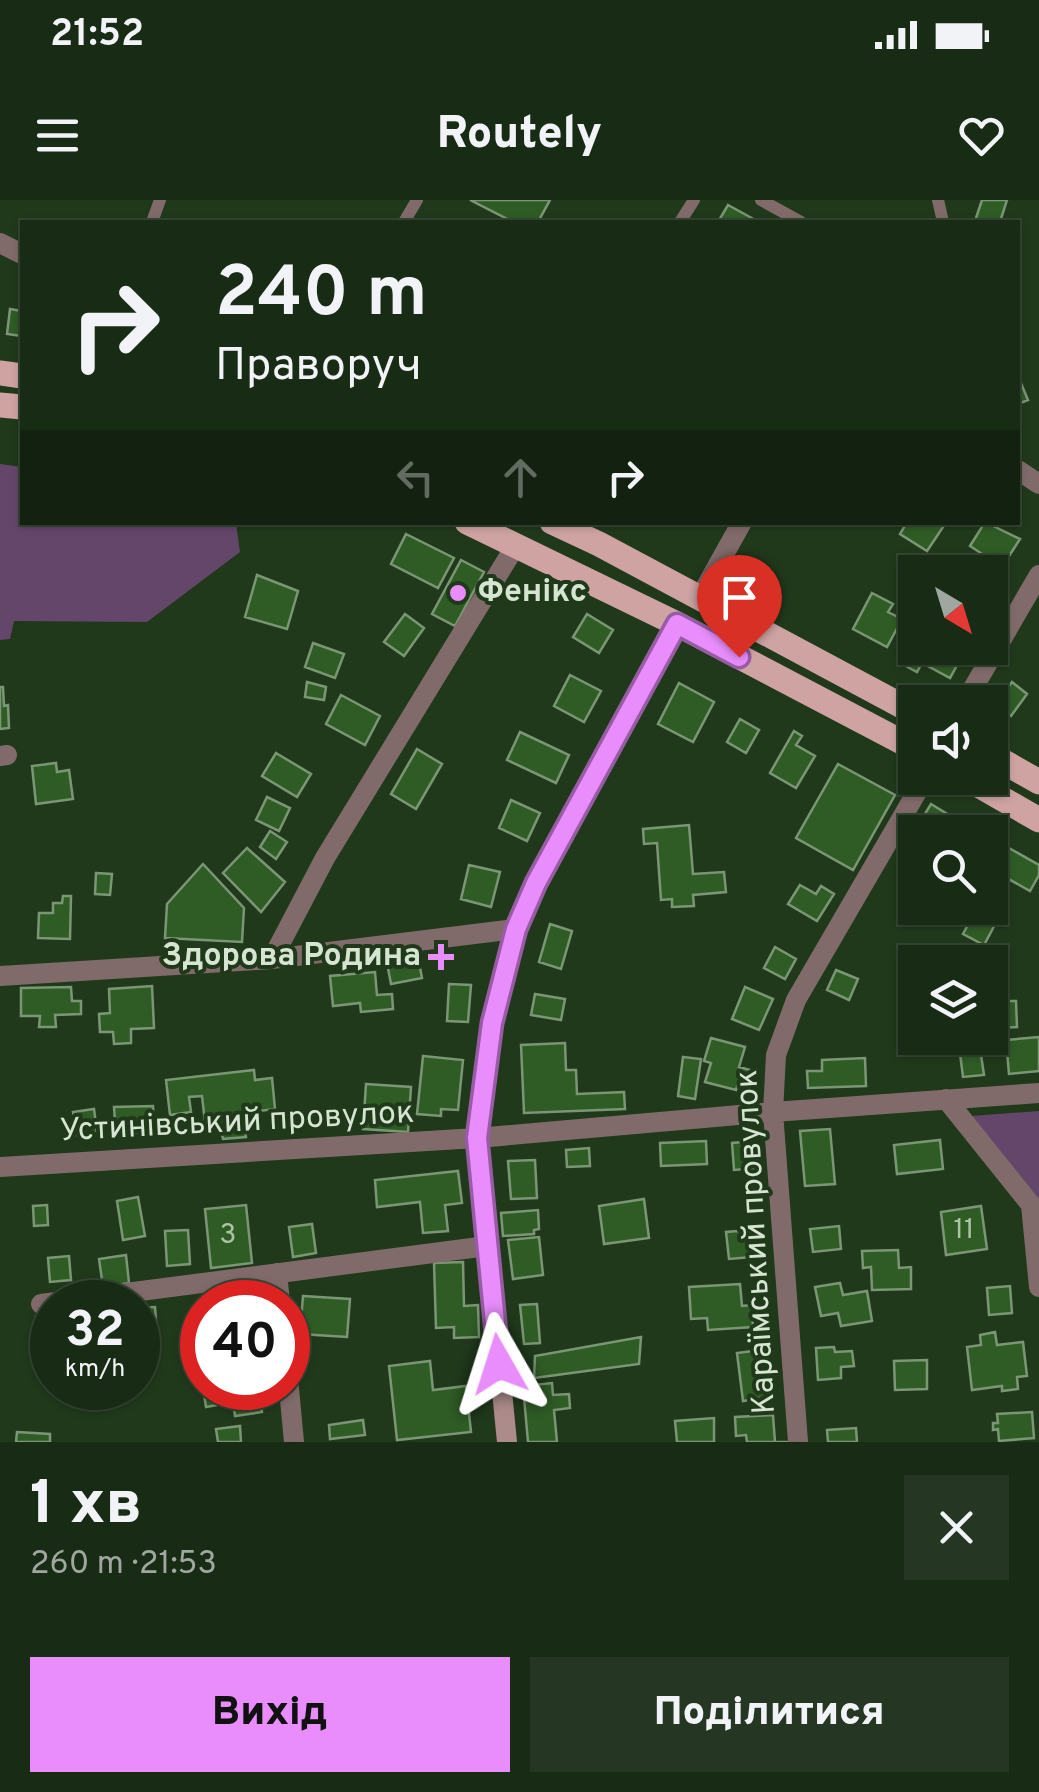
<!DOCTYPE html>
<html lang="uk">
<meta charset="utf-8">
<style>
:root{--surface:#182b14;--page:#253722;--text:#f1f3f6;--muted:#9fa7a0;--line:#364734;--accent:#e98dfd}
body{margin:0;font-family:Overpass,sans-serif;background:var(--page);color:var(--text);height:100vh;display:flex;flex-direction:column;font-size:38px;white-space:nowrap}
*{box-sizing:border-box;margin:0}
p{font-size:32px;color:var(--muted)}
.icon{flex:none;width:55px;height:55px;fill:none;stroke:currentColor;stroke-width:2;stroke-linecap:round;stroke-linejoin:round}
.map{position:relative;height:1242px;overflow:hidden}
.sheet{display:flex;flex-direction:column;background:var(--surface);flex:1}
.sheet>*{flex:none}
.top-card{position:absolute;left:20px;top:20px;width:1000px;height:305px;border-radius:0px;box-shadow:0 2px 8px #0004,0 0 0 2px var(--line);background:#182b14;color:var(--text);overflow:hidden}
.needle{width:65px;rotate:142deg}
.controls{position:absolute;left:898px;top:355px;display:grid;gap:20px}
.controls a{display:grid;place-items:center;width:110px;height:110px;border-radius:0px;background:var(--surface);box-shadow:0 2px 8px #0004,0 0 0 2px var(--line);font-size:50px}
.speed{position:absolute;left:30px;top:1080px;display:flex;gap:20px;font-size:50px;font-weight:700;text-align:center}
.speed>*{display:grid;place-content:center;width:130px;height:130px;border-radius:50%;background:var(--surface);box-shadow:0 2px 8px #0004,0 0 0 2px var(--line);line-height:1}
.speed small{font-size:25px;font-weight:400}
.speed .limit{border:15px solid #d22;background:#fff;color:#111}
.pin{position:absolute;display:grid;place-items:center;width:85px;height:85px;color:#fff;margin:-102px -42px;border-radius:50% 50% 50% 0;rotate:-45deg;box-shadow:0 0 10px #0007}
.pin .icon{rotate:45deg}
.me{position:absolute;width:110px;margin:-55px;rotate:354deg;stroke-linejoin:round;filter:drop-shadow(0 0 8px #0008)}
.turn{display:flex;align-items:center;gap:35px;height:210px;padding:0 30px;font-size:45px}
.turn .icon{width:130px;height:130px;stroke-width:2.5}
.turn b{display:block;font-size:70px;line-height:85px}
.lanes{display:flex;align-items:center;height:95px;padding:0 30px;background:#0003;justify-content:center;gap:50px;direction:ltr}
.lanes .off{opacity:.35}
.round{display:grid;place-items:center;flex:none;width:105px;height:105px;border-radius:0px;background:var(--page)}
.head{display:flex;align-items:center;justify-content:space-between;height:170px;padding:0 30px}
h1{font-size:60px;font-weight:800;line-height:75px}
.button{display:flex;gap:20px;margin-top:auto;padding:20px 30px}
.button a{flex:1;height:115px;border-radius:0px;background:var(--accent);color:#111;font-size:40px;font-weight:800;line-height:115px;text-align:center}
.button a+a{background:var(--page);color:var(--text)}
.status{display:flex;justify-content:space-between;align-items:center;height:70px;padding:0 50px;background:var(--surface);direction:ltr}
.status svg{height:28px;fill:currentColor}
header{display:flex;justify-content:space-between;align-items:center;height:130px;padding:0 30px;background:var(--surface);font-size:45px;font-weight:800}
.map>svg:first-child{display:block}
.green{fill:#64466a}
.building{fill:#2f5c25;stroke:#7a9674;stroke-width:2.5}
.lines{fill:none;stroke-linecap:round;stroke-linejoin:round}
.lane{stroke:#806b6a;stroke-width:12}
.street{stroke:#806b6a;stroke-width:20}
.secondary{stroke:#ac8b8a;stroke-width:20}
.primary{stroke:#cea3a2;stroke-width:25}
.route-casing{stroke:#975ca4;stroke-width:25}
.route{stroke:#e98dfd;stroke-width:18}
.poi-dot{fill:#e98dfd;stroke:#20391b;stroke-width:4}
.labels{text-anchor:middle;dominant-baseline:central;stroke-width:8;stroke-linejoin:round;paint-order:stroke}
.number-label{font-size:28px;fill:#acc3a7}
.poi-label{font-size:32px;font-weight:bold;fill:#d6e5d2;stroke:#20391b;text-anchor:start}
.street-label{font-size:32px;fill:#d6e5d2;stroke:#20391b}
</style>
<div class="status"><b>21:52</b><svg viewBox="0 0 49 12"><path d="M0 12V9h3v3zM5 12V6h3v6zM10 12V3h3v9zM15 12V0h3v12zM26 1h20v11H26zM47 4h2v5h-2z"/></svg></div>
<header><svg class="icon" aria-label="menu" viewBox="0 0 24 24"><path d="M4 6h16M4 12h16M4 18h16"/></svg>Routely<svg class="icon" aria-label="heart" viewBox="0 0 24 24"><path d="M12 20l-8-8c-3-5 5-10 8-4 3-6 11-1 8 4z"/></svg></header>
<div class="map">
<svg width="1039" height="1242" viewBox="0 0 1039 1242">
<rect width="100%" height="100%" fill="#20391b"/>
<path class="green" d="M 0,264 L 22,267 L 22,322 L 236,323 L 240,352 L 147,422 L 14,421 L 10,439 L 0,440 Z
M 1039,911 L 1039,1005 L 971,916 Z"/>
<path class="building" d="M 470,0 L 550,0 L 538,22 L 513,22 Z
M 982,0 L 1007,0 L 1000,22 L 975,21 Z
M 728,5 L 759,22 L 718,22 Z
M 10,109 L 22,111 L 22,136 L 7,134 Z
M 1018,176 L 1028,200 L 1018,204 Z
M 907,322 L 942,322 L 945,324 L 927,351 L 900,334 Z
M 985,322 L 1020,339 L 1002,367 L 970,346 Z
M 406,334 L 454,358 L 438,388 L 391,364 Z
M 461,360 L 484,372 L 455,426 L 432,414 Z
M 257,375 L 298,391 L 287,429 L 245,417 Z
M 872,393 L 893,404 L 888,412 L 902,419 L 887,447 L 853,429 Z
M 405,414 L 424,428 L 404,456 L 384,442 Z
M 587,414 L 613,430 L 599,453 L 573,437 Z
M 915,441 L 915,448 L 966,449 L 950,478 L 922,463 L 917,472 L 902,464 Z
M 313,443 L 344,454 L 335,478 L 305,467 Z
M 570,475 L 601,491 L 584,522 L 554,506 Z
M 307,482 L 326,487 L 324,500 L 305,497 Z
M 1012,482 L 1027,494 L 1011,516 L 996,504 Z
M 679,483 L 714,502 L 693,542 L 658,524 Z
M 0,487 L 3,487 L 4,506 L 8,505 L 9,528 L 0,529 Z
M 341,495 L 380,516 L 365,545 L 326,524 Z
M 740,519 L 759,530 L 746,553 L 727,542 Z
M 794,531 L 802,536 L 796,545 L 815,556 L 796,588 L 770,573 Z
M 520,532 L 569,555 L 556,583 L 507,560 Z
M 417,549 L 442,564 L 416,609 L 391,594 Z
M 276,553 L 311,574 L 297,597 L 262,576 Z
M 56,563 L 57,572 L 69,570 L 73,599 L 36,604 L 32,566 Z
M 838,564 L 895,595 L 853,670 L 796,638 Z
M 267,597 L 290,608 L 279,631 L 256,620 Z
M 511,600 L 540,613 L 527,641 L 499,628 Z
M 931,604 L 977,632 L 947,632 L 923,617 Z
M 689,625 L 693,674 L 724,672 L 726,692 L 693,695 L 694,706 L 672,707 L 672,699 L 661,700 L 657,643 L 644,644 L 643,629 Z
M 270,631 L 287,642 L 276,659 L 260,647 Z
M 247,648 L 285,682 L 261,712 L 223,673 Z
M 1009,648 L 1039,665 L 1039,675 L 1030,691 L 996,672 Z
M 203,664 L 244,708 L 242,742 L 165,738 L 167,704 Z
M 469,665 L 500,672 L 491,707 L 461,699 Z
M 96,673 L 112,674 L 110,695 L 95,694 Z
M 800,685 L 816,694 L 821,686 L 834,694 L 817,721 L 788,704 Z
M 63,696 L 71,696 L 70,739 L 38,738 L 39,713 L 53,713 L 53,703 L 62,703 Z
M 977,708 L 986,708 L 1000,715 L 984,745 L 963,734 Z
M 550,724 L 572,731 L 561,769 L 539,762 Z
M 775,747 L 796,759 L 785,779 L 764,768 Z
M 418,757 L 422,778 L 391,784 L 387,763 Z
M 836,770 L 858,779 L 849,800 L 827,790 Z
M 375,772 L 377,795 L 392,794 L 393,809 L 361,812 L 360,803 L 333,806 L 330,776 Z
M 449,784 L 471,785 L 468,822 L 447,821 Z
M 152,786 L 154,828 L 131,829 L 131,843 L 114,844 L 113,832 L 100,832 L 99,814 L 110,813 L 109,789 Z
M 71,787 L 72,801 L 81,801 L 81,814 L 55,815 L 56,827 L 39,827 L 40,816 L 21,816 L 21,788 Z
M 745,787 L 773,799 L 759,830 L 732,819 Z
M 535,794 L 565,799 L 561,820 L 531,815 Z
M 999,801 L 1016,801 L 1017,827 L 1000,828 Z
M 990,827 L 993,853 L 981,855 L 984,875 L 963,877 L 958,838 L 990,838 Z
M 1039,837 L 1039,871 L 1009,874 L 1006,840 Z
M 711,838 L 745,847 L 739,867 L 754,871 L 750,883 L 739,880 L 736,890 L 705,882 L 711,863 L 704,861 Z
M 565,843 L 566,870 L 576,870 L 577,894 L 624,892 L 625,909 L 524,913 L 521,845 Z
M 423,856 L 463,860 L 458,910 L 441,909 L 441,916 L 417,914 Z
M 683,857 L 701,859 L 695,899 L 678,896 Z
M 865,858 L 866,886 L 808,888 L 807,871 L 822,871 L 822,860 Z
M 254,870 L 255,880 L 272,878 L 275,909 L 259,911 L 261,928 L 245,930 L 246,937 L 223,939 L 221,930 L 206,931 L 202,896 L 189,897 L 191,912 L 170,915 L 166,880 Z
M 366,884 L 411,887 L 408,932 L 363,929 Z
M 153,906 L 154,924 L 136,925 L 137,933 L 128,934 L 127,923 L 115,923 L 114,907 Z
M 94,909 L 97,932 L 77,935 L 73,912 Z
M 830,929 L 835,984 L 805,986 L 800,931 Z
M 940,940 L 943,969 L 897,974 L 894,945 Z
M 706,941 L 707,964 L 661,966 L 660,943 Z
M 755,941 L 757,968 L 734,970 L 732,943 Z
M 589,948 L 590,966 L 567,967 L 566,950 Z
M 535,960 L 537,998 L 511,999 L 508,961 Z
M 458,971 L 462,1003 L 445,1005 L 448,1031 L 423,1033 L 420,1002 L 377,1007 L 375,980 Z
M 138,997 L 145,1036 L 123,1040 L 117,1001 Z
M 644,999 L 649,1038 L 604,1044 L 599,1006 Z
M 47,1005 L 48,1025 L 34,1026 L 33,1006 Z
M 246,1005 L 252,1063 L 211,1068 L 205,1009 Z
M 981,1006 L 987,1049 L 946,1055 L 941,1012 Z
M 538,1010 L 539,1029 L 534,1030 L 534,1034 L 503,1036 L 501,1013 Z
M 312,1024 L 316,1053 L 293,1057 L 289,1027 Z
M 839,1026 L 841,1049 L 813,1052 L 810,1029 Z
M 188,1030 L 190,1064 L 167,1066 L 165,1031 Z
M 750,1030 L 752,1057 L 729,1059 L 726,1032 Z
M 539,1037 L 543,1075 L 513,1079 L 508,1040 Z
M 898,1050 L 899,1068 L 911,1067 L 911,1089 L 872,1090 L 871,1067 L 863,1068 L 862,1051 Z
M 126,1055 L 129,1083 L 103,1087 L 99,1059 Z
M 69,1056 L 71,1080 L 50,1082 L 48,1058 Z
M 463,1062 L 464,1106 L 478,1105 L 479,1137 L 454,1138 L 454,1127 L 436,1128 L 434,1063 Z
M 840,1083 L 843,1095 L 867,1091 L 872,1121 L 841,1126 L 838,1113 L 821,1116 L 815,1087 Z
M 740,1084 L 742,1106 L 752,1105 L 753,1127 L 708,1130 L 707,1118 L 691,1119 L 689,1087 Z
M 1010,1086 L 1012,1113 L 989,1115 L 987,1088 Z
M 303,1096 L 350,1099 L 347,1137 L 300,1134 Z
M 537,1104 L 540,1143 L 524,1144 L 520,1105 Z
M 155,1107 L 157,1133 L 142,1134 L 143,1150 L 138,1151 L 138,1108 Z
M 995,1132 L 997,1145 L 1023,1142 L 1027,1176 L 1017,1177 L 1018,1189 L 1002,1191 L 1002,1186 L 972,1190 L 967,1147 L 981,1145 L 980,1135 Z
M 641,1137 L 639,1164 L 534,1178 L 535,1156 Z
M 834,1147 L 835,1152 L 852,1151 L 854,1166 L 841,1167 L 841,1178 L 818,1180 L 816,1148 Z
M 768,1149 L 773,1197 L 743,1201 L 737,1153 Z
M 927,1160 L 927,1189 L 895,1190 L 894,1161 Z
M 430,1161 L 433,1190 L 466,1186 L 471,1232 L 397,1240 L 389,1166 Z
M 552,1183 L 553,1195 L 569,1194 L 570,1208 L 554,1210 L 557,1242 L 528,1242 L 523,1186 Z
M 203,1188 L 258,1188 L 262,1212 L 235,1216 L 233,1202 L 206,1207 Z
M 1032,1212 L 1034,1238 L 999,1241 L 998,1229 L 993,1230 L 993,1223 L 998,1223 L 997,1214 Z
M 773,1215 L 775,1242 L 788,1242 L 747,1242 L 746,1235 L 736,1236 L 735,1217 Z
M 714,1218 L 714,1242 L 677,1242 L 675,1221 Z
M 363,1220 L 365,1235 L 330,1239 L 329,1225 Z
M 240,1226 L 241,1242 L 218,1242 L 216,1229 Z
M 856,1228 L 857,1242 L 828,1242 L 827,1230 Z
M 17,1232 L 50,1234 L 50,1242 L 16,1242 Z"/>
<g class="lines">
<path class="lane" d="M 761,0 L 801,22
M 938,0 L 943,22
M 152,22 L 160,0
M 404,22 L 417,0
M 680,22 L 694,0"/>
<path class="street" d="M 0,43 L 22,54
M 1018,270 L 1039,284
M 699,399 L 742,322
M 965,502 L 1039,375
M 0,556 L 7,555
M 272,759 L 325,658 L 516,345
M 0,776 L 272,759 L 515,729
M 946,899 L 1031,1005 L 1039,1087
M 0,967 L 477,938 L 773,912 L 1039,893
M 277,1073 L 280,1102
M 41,1104 L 487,1046
M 288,1178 L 294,1242
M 798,1242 L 773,912 L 776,855 L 796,800 L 925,578"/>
<path class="secondary" d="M 507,1242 L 477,938 L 492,823 L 515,729 L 536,683 L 677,424"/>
<path class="primary" d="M 0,173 L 22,176
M 0,205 L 22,207
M 467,322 L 677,424 L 915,549
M 552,322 L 599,344 L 915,513
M 990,554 L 1039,582
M 966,578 L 1039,620"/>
</g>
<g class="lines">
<g class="route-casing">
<path id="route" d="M 499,1164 L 477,938 L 492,823 L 516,729 L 536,683 L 677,424 L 739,457"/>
</g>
<use href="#route" class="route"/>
</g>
<g class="poi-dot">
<circle cx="458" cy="393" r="10"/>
<path d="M436 742h10v10h10v10h-10v10h-10v-10h-10v-10h10z"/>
</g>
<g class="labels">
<g class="number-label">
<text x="964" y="1031">11</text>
<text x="228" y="1036">3</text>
</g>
<g class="poi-label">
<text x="478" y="393">Фенікс</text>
<text x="421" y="757" text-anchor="end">Здорова Родина</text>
</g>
<g class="street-label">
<text transform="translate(237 923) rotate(-3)">Устинівський провулок</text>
<text transform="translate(757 1042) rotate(-93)">Караїмський провулок</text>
</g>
</g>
</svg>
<div class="controls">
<a><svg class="needle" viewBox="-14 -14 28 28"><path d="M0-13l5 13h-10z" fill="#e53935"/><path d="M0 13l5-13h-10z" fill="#9fa7a0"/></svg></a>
<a><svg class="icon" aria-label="sound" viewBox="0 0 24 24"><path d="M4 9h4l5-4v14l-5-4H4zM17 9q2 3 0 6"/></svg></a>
<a><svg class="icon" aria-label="search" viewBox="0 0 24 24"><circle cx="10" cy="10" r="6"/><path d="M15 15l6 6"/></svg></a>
<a><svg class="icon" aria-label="layers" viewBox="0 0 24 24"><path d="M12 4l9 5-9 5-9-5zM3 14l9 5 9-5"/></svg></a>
</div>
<div class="speed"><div>32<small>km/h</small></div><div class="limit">40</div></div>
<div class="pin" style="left:739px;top:457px;background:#d93025"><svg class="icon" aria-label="arrive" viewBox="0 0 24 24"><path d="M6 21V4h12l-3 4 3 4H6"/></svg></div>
<svg class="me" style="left:499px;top:1164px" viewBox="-20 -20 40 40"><path d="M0-17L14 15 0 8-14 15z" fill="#e98dfd" stroke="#fff" stroke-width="4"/></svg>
<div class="top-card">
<div class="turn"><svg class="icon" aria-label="right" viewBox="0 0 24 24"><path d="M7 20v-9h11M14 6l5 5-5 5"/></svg><div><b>240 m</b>Праворуч</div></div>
<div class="lanes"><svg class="icon off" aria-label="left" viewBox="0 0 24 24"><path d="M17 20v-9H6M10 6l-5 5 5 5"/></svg><svg class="icon off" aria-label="ahead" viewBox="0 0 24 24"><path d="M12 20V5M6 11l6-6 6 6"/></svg><svg class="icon" aria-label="right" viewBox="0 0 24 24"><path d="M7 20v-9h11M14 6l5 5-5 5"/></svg></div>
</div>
</div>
<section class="sheet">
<div class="head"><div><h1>1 хв</h1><p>260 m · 21:53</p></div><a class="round"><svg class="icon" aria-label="close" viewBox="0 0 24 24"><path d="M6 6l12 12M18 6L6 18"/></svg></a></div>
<div class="button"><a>Вихід</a><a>Поділитися</a></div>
</section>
